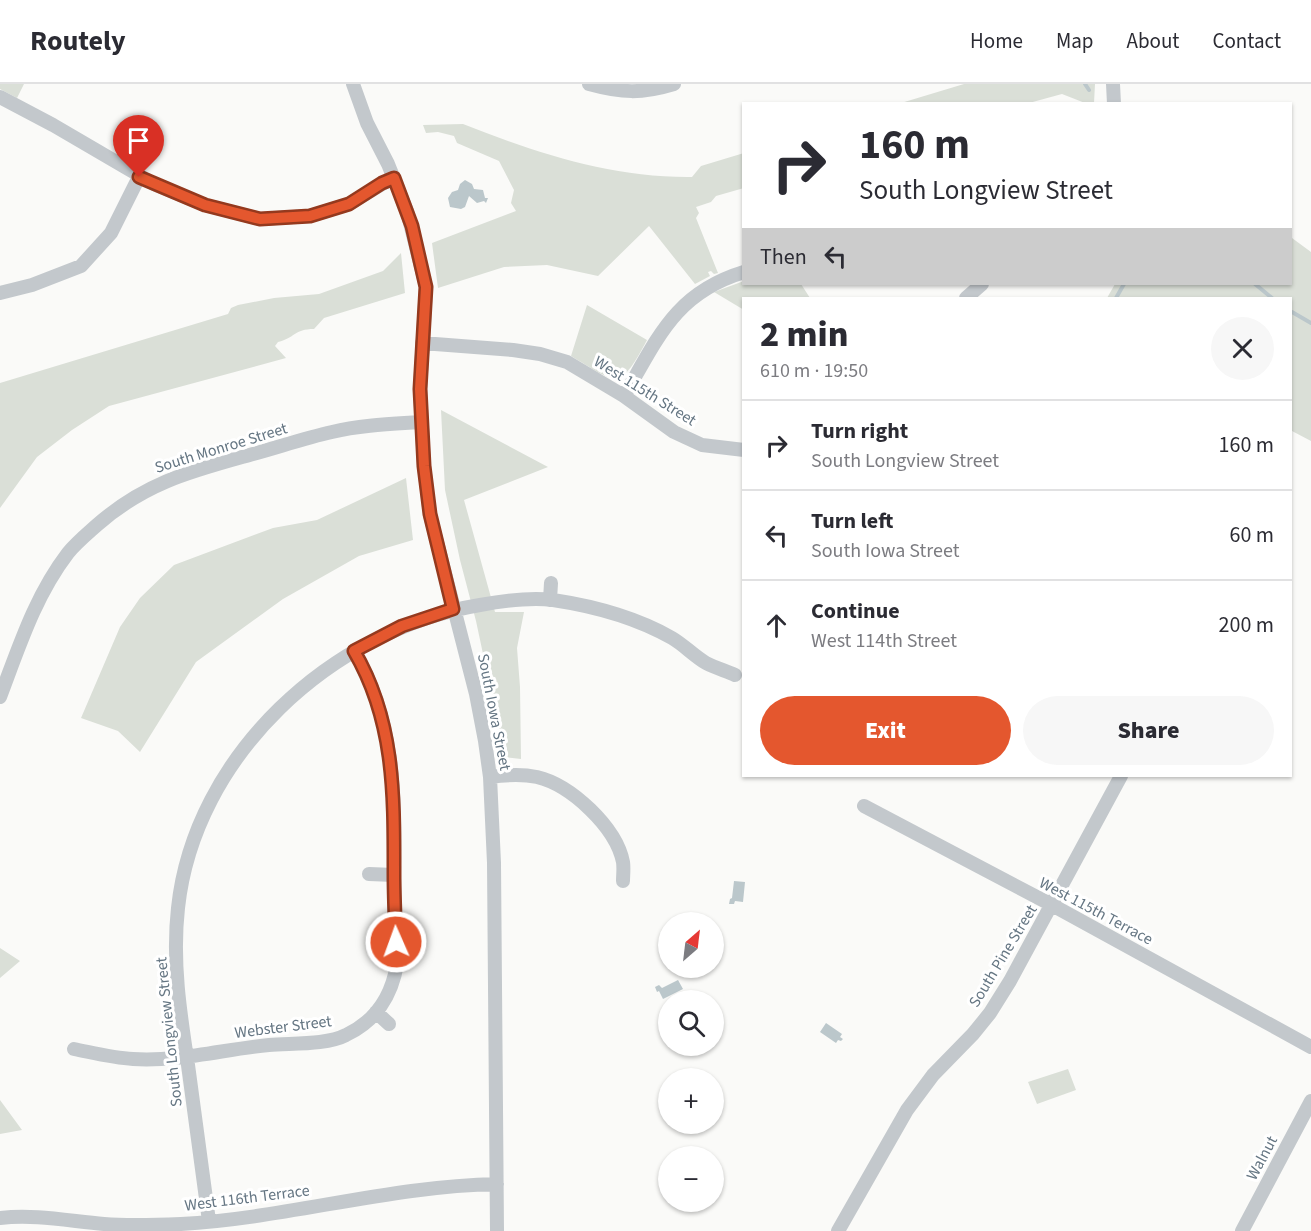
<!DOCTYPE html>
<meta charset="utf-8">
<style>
:root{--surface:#fff;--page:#f7f7f7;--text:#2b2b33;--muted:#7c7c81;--line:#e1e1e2;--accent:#e4572e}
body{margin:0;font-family:"Source Sans 3",sans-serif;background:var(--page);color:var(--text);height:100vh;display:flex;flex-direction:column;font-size:22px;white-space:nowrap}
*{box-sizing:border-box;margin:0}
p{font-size:20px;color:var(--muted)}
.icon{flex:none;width:33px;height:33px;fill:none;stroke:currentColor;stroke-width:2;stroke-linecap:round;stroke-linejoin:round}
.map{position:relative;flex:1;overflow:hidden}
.sheet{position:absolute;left:742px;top:213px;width:550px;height:480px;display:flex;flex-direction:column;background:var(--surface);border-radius:0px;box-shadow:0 2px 4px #0004}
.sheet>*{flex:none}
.guide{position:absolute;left:742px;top:18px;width:550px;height:183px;border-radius:0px;box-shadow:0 2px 4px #0004;background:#fff;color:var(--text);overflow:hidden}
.needle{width:39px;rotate:28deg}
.fabs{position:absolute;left:658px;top:828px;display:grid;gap:12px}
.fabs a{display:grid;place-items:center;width:66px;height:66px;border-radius:50%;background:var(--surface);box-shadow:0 2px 4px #0004;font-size:30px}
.pin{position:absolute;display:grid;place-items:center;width:51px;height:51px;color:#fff;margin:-62px -26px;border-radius:50% 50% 50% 0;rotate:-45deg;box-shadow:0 0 6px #0007}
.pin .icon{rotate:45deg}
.me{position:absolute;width:66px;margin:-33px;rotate:358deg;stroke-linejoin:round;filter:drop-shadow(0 0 4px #0008)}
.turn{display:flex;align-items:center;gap:21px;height:126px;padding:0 18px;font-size:27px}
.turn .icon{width:78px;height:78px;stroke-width:2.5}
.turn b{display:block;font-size:42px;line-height:51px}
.then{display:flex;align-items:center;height:57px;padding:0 18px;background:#0003;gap:12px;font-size:22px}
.round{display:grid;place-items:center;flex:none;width:63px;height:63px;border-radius:32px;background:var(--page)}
.head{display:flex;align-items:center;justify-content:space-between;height:102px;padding:0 18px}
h1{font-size:36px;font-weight:800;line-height:45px}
.action{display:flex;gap:12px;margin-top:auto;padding:12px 18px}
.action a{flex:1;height:69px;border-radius:36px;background:var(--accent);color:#fff;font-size:24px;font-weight:800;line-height:69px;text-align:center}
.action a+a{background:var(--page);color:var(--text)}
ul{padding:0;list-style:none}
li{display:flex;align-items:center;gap:18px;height:90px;padding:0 18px;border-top:2px solid var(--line)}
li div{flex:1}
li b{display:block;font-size:22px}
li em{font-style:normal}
header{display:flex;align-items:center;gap:36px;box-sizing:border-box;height:84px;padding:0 30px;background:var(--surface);border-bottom:2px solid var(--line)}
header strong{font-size:28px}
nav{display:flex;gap:33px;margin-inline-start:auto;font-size:21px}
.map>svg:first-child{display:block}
.green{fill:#dadfd7}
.water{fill:#bbc7cb}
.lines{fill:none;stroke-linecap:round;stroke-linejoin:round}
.stream{stroke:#bbc7cb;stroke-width:4}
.minor{stroke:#c3c8cc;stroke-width:14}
.route-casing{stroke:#94391e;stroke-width:15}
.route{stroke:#e4572e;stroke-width:10}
.labels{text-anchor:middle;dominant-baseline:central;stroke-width:6;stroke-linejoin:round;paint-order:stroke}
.street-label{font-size:16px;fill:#657683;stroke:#fff}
</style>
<header>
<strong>Routely</strong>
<nav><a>Home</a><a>Map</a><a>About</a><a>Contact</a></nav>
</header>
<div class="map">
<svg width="1311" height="1147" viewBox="0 0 1311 1147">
<rect width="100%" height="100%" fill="#fafaf8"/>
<path class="green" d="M 0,0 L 24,0 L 17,14 L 0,5 Z
M 964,0 L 1095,0 L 1094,19 L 1085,19 L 1062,10 L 1029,19 L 901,19 Z
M 463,40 C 536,69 612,94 692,93 L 701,82 L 744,69 L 744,104 L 716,112 L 711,118 L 696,123 L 699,129 L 696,134 L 718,189 L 714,190 L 711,187 L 708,188 L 710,192 L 695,200 L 649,142 L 598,192 L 547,181 L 504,183 L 438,204 L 432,159 L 516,127 L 511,119 L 514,106 L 499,77 L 457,59 L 454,52 L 438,48 L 426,49 L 423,41 Z
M 1292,154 L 1311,168 L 1311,357 L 1292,347 L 1292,214 L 1107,214 L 1115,200 L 1292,200 Z
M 401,169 L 405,209 L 324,234 L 314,245 C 294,245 295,254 278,258 L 275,262 L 286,274 L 109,322 L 72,346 L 37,373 L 0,424 L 0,299 L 228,230 L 231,224 L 238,221 L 274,214 L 319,210 L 383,187 Z
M 744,197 L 744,200 L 801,200 L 810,214 L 744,214 L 744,226 L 714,208 Z
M 587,221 L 647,256 C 619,309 617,299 571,272 Z
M 441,326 L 548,383 L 464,416 L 495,528 L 524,528 L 517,564 L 520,603 L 521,675 L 505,673 L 476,537 L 460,476 L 445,406 Z
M 406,394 L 413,456 L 359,472 L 283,515 L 196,578 L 140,668 L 118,647 L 81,634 L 120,543 L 140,514 L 174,481 L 273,444 L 317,436 Z
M 0,864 L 20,877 L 0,894 Z
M 1068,985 L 1076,1006 L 1037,1020 L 1028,998 Z
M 0,1016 L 22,1046 L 0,1050 Z"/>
<path class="water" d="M 465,96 L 472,100 L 474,105 L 483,106 L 485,114 L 488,114 L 486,119 L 484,117 L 477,119 L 469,112 L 465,123 L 461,125 L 450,123 L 448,114 L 452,108 L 458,106 L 460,100 Z
M 734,797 L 745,798 L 743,818 L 735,817 L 734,820 L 729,820 L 730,815 L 732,814 Z
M 678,896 L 683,905 L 663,915 L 659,907 L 657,908 L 655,903 L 659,901 L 662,904 Z
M 826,939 L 842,950 L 840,953 L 843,955 L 841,957 L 838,956 L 836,959 L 820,948 Z"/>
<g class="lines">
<path class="stream" d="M 1085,0 L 1089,6
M 1255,200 L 1272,214
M 1116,214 L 1124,200
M 1292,228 L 1311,239"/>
<path class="minor" d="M 353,0 L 367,39 L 388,80 L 407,127 L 426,203 L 420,305 L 424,382 L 430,431 L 476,610 L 485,657 L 490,693 L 494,779 L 497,1147
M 589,0 C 622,9 641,10 674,0
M 1113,0 L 1114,20
M 0,13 L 53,41 L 154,100 L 205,121 L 260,135 L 310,132 L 349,120 L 382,100 L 394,94
M 0,209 L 32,201 L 81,182 L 111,149 L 139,93
M 966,214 L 982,200
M 422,259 L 513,266 L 540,270 L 567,278 L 624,312 L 674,348 L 702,361 L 744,366
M 624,312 C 658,254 675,209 744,188
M 550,516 L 551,499
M 0,613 C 19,563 35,512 68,469 C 76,459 87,450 97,441 C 146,398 192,387 253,370 C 279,363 305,354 332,348 C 361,341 392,340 422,338
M 490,693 C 505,691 522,690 537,693 C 571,701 616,743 623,778 C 624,784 623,791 623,797
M 864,722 L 1052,821 L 1311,963
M 369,790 L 394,791
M 376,928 L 389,940
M 74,965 C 94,969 113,974 133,975 C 178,978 225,965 269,961 C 292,959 327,961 346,951 C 376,937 392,911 397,880 C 396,850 394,819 394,789 C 395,711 395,636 354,567
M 0,1134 C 35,1130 69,1137 104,1140 C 129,1142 156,1141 181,1140 C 287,1134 390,1102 497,1100
M 209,1137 C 202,1085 195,1033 188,981 C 180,929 172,877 178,824 C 194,672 332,545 480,521 C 502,517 530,513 553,516 C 593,522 637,534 672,554 C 684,561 694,572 706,579 C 716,584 726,587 735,591
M 838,1147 L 907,1026 L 933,991 L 973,950 L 990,929 L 1010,897 L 1121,692
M 1242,1147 L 1311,1017"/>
</g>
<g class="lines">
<g class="route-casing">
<path id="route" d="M 139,93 L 205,121 L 260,135 L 310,132 L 349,120 L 382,99 L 394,94 L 412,142 L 426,203 L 420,305 L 424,382 L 430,430 L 453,525 L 402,542 L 354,567 C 395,637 394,711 394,789 C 394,812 395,835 396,858"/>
</g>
<use href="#route" class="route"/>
</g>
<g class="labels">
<g class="street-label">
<text transform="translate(645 307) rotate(32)">West 115th Street</text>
<text transform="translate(221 364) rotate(-17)">South Monroe Street</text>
<text transform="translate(494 628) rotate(79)">South Iowa Street</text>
<text transform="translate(1096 827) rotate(28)">West 115th Terrace</text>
<text transform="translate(1003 872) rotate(-59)">South Pine Street</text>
<text transform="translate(283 943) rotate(-7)">Webster Street</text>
<text transform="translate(169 948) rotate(-96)">South Longview Street</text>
<text transform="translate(1262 1074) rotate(-62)">Walnut</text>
<text transform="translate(247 1114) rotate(-7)">West 116th Terrace</text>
</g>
</g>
</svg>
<div class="fabs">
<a><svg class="needle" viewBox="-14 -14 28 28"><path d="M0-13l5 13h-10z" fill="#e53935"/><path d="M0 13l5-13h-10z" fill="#7c7c81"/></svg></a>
<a><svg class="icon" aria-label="search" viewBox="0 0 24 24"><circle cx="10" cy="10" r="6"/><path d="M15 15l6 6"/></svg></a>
<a>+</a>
<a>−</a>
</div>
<div class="pin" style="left:139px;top:93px;background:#d93025"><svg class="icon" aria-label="arrive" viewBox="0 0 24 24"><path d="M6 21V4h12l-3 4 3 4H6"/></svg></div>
<svg class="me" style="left:396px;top:858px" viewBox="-20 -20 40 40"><circle r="17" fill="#e4572e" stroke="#fff" stroke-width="3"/><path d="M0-11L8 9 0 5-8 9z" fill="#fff"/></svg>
<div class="guide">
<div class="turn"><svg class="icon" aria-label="right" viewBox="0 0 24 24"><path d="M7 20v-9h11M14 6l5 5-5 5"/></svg><div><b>160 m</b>South Longview Street</div></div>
<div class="then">Then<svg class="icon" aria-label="left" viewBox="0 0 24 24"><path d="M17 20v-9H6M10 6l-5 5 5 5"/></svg></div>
</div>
<section class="sheet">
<div class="head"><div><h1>2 min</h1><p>610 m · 19:50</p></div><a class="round"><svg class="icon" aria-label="close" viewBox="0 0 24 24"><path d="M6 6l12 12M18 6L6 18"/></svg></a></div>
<ul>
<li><svg class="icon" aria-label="right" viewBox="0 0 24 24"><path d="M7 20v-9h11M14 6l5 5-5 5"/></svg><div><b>Turn right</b><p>South Longview Street</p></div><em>160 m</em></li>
<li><svg class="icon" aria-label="left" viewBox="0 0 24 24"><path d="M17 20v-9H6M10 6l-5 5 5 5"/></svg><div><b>Turn left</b><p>South Iowa Street</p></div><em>60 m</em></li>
<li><svg class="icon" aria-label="ahead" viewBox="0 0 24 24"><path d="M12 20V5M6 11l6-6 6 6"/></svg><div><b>Continue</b><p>West 114th Street</p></div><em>200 m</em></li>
</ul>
<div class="action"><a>Exit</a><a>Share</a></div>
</section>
</div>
